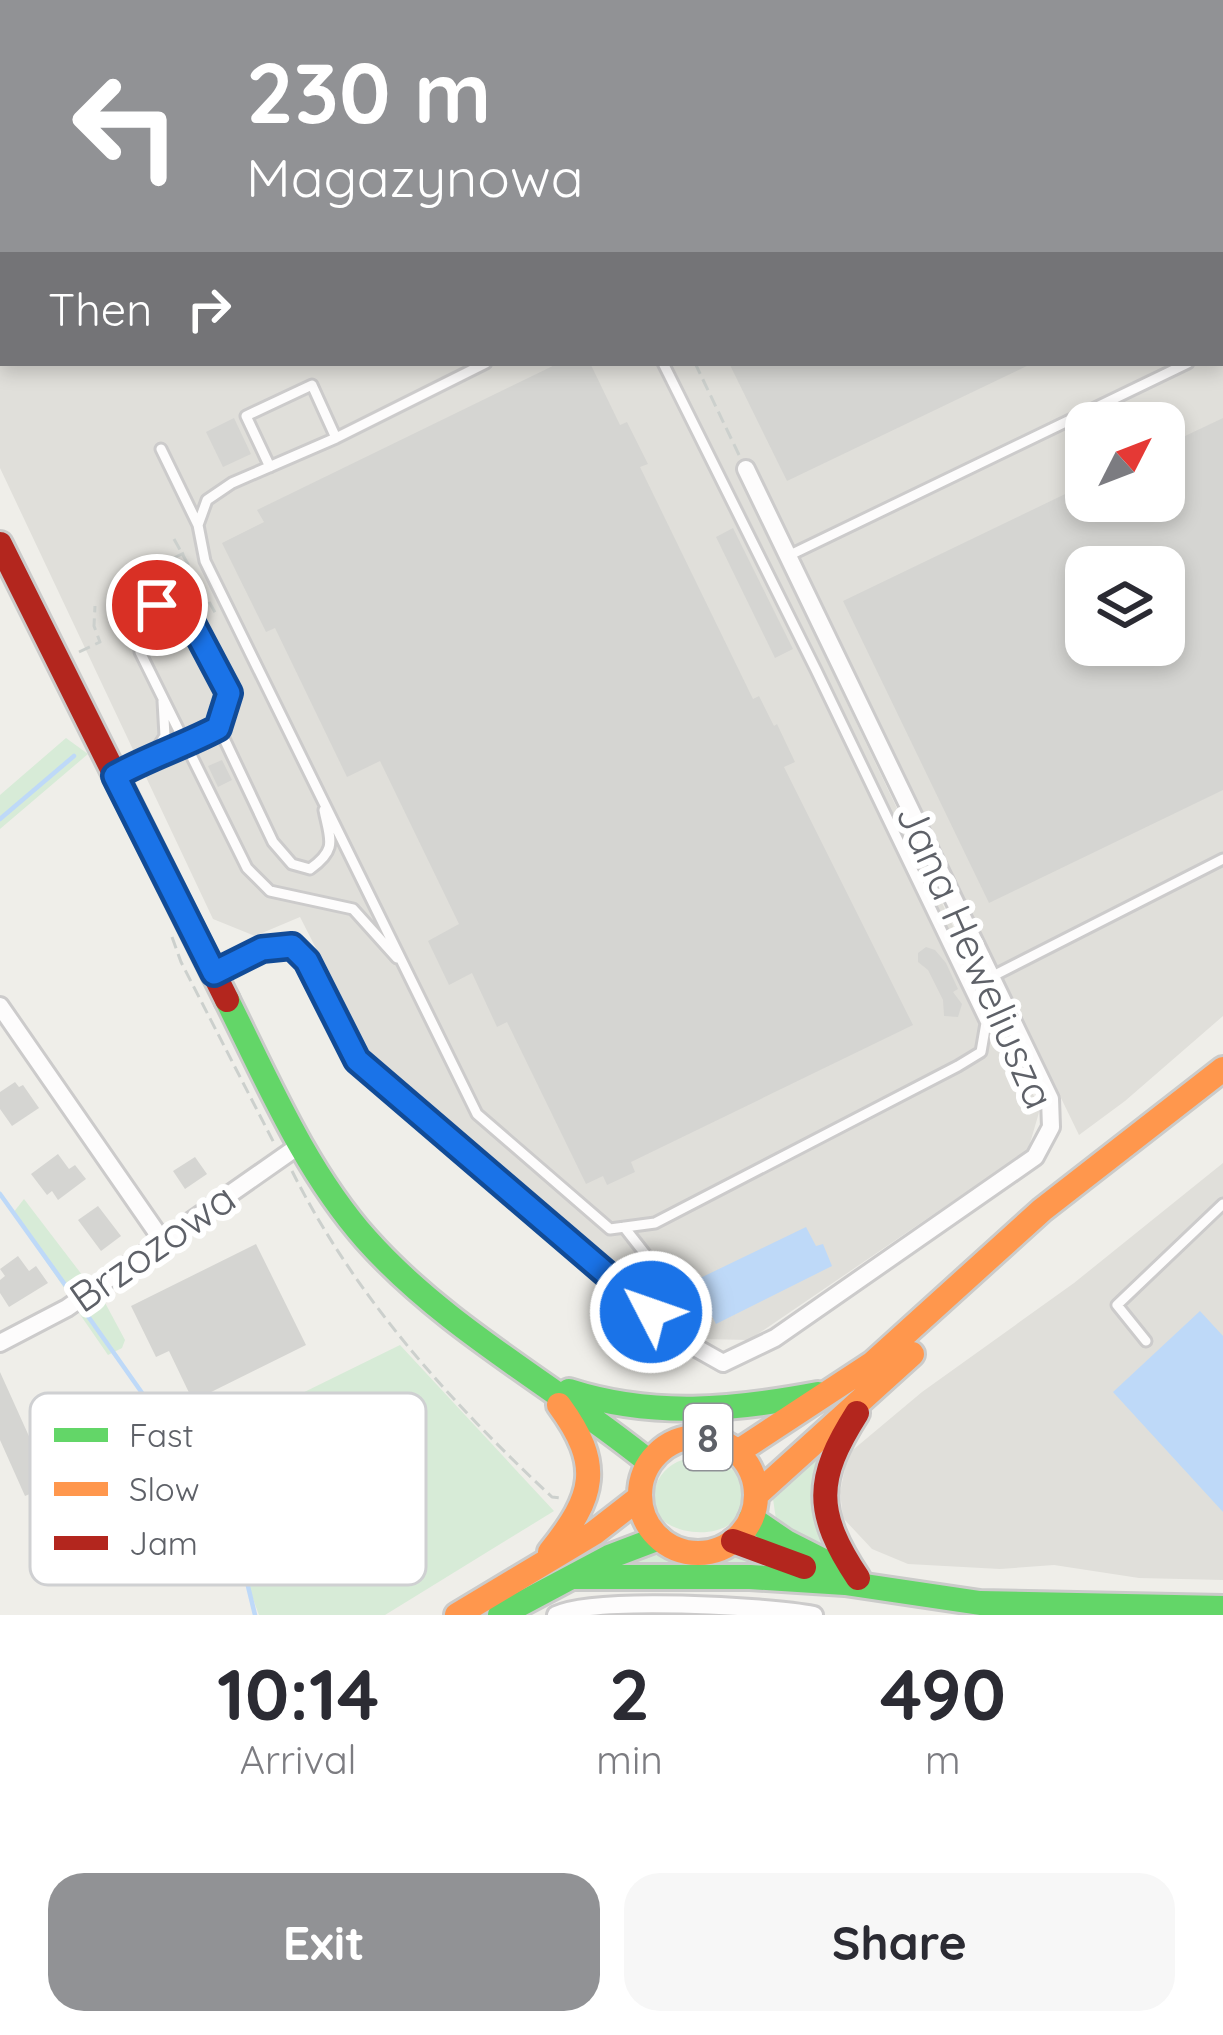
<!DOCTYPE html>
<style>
:root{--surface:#fff;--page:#f7f7f7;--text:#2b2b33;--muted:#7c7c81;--accent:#919295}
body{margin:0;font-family:Quicksand,sans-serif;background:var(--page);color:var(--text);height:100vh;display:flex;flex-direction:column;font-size:45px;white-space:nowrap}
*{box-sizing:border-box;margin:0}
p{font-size:39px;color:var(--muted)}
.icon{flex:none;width:66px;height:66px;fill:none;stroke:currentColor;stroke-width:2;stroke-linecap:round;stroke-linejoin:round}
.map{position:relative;height:1615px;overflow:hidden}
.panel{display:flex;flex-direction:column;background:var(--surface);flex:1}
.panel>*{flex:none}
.guide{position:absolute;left:0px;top:0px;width:1224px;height:366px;box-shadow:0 6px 18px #0003;background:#919295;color:#fff;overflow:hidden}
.needle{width:78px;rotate:48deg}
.fabs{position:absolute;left:1065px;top:402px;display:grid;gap:24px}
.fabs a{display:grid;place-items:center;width:120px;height:120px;border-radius:24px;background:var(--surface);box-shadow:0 6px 18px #0003;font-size:60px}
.pin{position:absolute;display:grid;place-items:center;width:102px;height:102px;color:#fff;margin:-51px;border:6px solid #fff;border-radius:50%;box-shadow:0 3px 12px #0007}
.me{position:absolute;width:132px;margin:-66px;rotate:311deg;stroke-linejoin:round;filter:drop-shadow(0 0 9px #0008)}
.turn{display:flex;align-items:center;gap:42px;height:252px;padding:0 48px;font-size:54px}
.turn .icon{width:156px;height:156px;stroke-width:2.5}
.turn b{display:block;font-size:84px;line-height:102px}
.then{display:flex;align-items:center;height:114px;padding:0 48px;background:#0003;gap:24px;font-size:45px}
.eta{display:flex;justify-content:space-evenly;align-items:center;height:204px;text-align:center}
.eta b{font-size:72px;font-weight:800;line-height:84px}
.button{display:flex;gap:24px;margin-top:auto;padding:24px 48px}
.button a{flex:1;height:138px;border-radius:36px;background:var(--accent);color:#fff;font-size:48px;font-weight:800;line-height:138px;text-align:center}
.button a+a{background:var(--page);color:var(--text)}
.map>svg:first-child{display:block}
.industrial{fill:#e0dfda;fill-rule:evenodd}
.green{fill:#d7ebd7}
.water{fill:#bed9f8}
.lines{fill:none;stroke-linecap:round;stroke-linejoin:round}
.stream{stroke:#bed9f8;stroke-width:4.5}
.building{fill:#d5d5d2;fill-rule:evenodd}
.lane-casing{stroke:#cccbcb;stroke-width:15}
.street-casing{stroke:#cccbcb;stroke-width:22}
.fast-casing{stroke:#cbcbca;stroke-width:30}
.slow-casing{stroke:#cbcbca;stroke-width:30}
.jam-casing{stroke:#cbcbca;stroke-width:30}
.path{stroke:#ccd0cd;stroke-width:3;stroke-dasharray:12 6;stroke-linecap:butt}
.lane{stroke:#fdfcfc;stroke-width:9}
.street{stroke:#fdfcfc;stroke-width:16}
.fast{stroke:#63d668;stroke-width:24}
.slow{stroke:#ff974d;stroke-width:24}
.jam{stroke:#b3261e;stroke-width:24}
.rail{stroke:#e5e5e4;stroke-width:4.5;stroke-dasharray:3 15;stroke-linecap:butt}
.route-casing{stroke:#114b97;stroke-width:30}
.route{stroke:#1a73e8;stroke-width:21}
.labels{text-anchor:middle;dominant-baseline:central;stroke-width:12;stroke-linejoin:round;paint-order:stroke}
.shield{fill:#fff;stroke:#8e9095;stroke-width:3}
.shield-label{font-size:39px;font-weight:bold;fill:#5e6168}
.street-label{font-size:42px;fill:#5e6168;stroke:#fff}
.key{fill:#fff;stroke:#cfd0d2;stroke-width:3}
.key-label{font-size:33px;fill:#5e6168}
</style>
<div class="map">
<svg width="1223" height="1615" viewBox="0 0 1223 1615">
<rect width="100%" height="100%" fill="#efeee9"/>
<path class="industrial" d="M 526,0 L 1223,0 L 1223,1016 L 1125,1101 L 1079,1135 L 754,467 L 738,474 L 1040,1109 L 1028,1150 L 749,1340 L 704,1339 L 368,1050 L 300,917 L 255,936 L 213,919 L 0,468 L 0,128 L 3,127 L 3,363 L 1221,363 L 1221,3 L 523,3 ZM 1086,423 L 1164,423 L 1164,501 L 1086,501 ZM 1086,567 L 1164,567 L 1164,645 L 1086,645 Z
M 1223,1163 L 1223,1580 L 1139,1578 L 1054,1565 L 1000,1569 L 908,1564 L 872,1549 L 843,1518 L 840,1492 L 848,1454 L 922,1392 L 1074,1283 Z"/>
<path class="green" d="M 66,738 L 88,754 L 0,829 L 0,795 Z
M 24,1199 L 89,1284 L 71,1298 L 13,1213 Z
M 103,1299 L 125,1340 L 122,1348 L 108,1355 L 79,1313 Z
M 400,1345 L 554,1511 L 385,1615 L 259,1615 L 221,1512 L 184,1451 Z
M 825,1446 L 838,1564 L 777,1526 L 773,1499 Z
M 689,1458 L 737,1471 C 776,1556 631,1544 655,1487 C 662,1470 672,1462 689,1458 Z
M 664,1552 L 697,1567 L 745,1553 L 802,1575 L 630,1570 L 629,1559 Z"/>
<path class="water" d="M 806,1227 L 816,1246 L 823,1244 L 832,1266 L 716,1324 L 694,1281 Z
M 1200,1311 L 1223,1336 L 1223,1512 L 1113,1392 Z"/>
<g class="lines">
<path class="stream" d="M 0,819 L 74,756
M 0,1194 L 71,1293
M 85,1312 L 214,1495 L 246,1578 L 255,1615"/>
</g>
<path class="building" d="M 559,363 L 590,363 L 620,425 L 627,422 L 648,464 L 640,467 L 753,699 L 759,696 L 774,726 L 777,724 L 795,762 L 784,767 L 913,1025 L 631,1162 L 635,1172 L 607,1185 L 603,1176 L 586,1184 L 507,1022 L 497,1027 L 472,973 L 449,985 L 428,941 L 459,924 L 380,761 L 347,777 L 275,628 L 266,632 L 222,543 L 264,522 L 257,510 Z
M 729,363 L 1033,363 L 787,481 Z
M 234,418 L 251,454 L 223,467 L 206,432 Z
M 1223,418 L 1223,790 L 989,903 L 843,601 L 1086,484 L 1086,501 L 1164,501 L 1164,446 ZM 1086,567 L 1164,567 L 1164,645 L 1086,645 Z
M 733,528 L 793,649 L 775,658 L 716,537 Z
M 222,760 L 232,780 L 218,787 L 208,766 Z
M 926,947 L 935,950 L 946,963 L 958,989 L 953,992 L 962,1004 L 958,1017 L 944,1016 L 943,1000 L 928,970 L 918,962 L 918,953 Z
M 15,1082 L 19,1087 L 23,1085 L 39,1108 L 12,1126 L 0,1109 L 0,1092 Z
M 58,1154 L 69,1169 L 75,1165 L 86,1179 L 58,1200 L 52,1191 L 47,1195 L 31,1174 Z
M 195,1157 L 207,1174 L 185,1189 L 173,1171 Z
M 98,1206 L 121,1236 L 101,1251 L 78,1220 Z
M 256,1244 L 306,1345 L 193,1401 L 169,1351 L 156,1357 L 131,1306 Z
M 18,1256 L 29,1271 L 36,1266 L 48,1283 L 9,1307 L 0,1293 L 0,1280 L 5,1276 L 0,1269 Z
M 0,1372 L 51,1485 L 25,1496 L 0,1440 Z"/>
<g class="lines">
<g class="lane-casing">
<path id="lane" d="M 0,136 L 3,135
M 1221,347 L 1223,346
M 161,449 L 198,525 L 205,561 L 477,1114 L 610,1229 L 655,1223 L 958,1066 L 981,1052 L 986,1023 L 816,670 L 663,363
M 270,467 L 246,416 L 312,385 L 336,438
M 198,525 L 207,500 L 232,483 L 336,438 L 486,363
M 788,556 L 1188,363
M 154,753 L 165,736 L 163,701
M 115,776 L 219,728
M 324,810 C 330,840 338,849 310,869 L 292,864 L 273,842 L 219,728 L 229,693 L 185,608 L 157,605 L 139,623 L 140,652 L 247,868 L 270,891 L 353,909 L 397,958
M 991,977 L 1223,859
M 624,1227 L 686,1306 L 696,1305
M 1146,1341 L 1117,1305 L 1223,1204"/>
</g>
<g class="street-casing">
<path id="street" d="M 214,973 L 262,949 L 292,946 L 307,961 L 357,1060 L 684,1341 L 723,1363 L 775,1338 L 1035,1157 L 1051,1127 L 1050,1099 L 746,469
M 0,1006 L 162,1240
M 0,1343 L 67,1308 L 300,1145
M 556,1615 C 595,1596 766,1606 814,1615"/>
</g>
<g class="fast-casing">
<path id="fast" d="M 227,1000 C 268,1082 305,1170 366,1239 C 446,1329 557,1387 649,1462
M 569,1391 C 653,1418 733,1410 818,1394
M 751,1518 L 786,1542 L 853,1576
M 573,1577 L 750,1577 L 845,1583 L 980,1603 L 1223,1608
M 500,1615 L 609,1557 L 659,1538"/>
</g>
<g class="slow-casing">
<path id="slow" d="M640 1495a58 58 0 1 1 116 0a58 58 0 1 1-116 0Z
M 734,1449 L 742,1449 L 873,1363 L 1042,1210 L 1223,1069
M 756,1495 L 912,1354
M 550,1552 C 595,1496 603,1465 559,1405
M 457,1615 L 594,1533 L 639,1498"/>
</g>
<g class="jam-casing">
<path id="jam" d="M 0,544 L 227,1000
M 857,1413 C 815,1479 814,1512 858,1578
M 733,1541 L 804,1567"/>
</g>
<path class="path" d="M 244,3 L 255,0
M 329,3 L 339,0
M 598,3 L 603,0
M 0,76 L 3,76
M 695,363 L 740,457
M 174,539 L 217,616
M 110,589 L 184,553
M 79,652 L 100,642 L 94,626 L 95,606
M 172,937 L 181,962 L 274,1143
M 292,1171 C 355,1297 450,1402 552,1497 L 561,1498"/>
<use href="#lane" class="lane"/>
<use href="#street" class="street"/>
<use href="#fast" class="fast"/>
<use href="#slow" class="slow"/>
<use href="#jam" class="jam"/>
<path class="rail" d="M 146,3 L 157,0
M 0,46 L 3,45"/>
</g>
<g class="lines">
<g class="route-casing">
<path id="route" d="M 157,605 L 184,608 L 229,693 L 218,728 C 184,746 149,757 115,776 L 214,973 L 262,949 L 292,946 L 307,961 L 357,1060 L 651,1312"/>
</g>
<use href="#route" class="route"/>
</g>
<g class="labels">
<rect class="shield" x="684" y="1404" width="48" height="66" rx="9"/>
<g class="shield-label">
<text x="708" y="1437">8</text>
</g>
<g class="street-label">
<text transform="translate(976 956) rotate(66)">Jana Heweliusza</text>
<text transform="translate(152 1247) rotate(-35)">Brzozowa</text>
</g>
</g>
<rect x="30" y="1393" width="396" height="192" rx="18" class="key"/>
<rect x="54" y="1428" width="54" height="14" fill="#63d668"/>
<rect x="54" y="1482" width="54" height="14" fill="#ff974d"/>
<rect x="54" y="1536" width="54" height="14" fill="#b3261e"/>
<g class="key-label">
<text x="129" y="1447">Fast</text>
<text x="129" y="1501">Slow</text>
<text x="129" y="1555">Jam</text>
</g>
</svg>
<div class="fabs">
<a><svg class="needle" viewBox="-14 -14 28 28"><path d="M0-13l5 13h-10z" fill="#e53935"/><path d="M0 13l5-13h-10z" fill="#7c7c81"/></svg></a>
<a><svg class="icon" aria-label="layers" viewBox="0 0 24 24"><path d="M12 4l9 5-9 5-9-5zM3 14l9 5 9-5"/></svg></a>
</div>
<div class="pin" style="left:157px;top:605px;background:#d93025"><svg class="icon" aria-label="arrive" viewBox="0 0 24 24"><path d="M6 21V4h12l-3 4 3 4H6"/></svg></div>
<svg class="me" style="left:651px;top:1312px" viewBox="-20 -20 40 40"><circle r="17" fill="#1a73e8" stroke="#fff" stroke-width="3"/><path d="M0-11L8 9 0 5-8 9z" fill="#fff"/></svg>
<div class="guide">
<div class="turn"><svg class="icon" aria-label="left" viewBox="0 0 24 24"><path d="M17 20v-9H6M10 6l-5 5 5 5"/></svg><div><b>230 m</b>Magazynowa</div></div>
<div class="then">Then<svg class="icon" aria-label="right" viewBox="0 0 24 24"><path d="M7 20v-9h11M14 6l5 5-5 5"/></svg></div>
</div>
</div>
<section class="panel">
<div class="eta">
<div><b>10:14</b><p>Arrival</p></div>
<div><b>2</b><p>min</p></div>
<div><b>490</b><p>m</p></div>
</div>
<div class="button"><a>Exit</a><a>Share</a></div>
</section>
